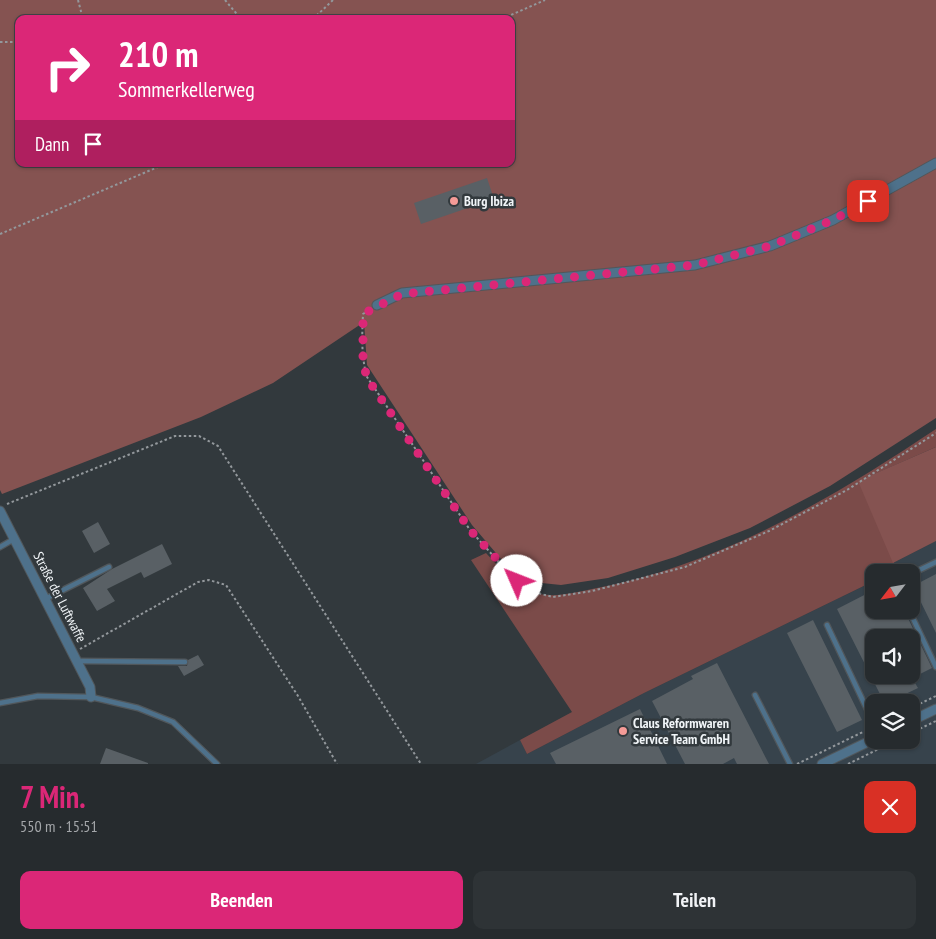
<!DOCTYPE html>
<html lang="de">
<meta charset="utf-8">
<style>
:root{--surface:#262b2e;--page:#2e3336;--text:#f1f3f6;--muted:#a4a7aa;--line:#42474a;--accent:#db2777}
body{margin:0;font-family:"PT Sans Narrow",sans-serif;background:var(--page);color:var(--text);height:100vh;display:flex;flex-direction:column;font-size:19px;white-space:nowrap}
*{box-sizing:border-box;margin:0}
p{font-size:16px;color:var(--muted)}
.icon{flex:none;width:28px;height:28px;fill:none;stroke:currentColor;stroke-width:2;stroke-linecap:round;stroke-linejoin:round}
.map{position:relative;height:764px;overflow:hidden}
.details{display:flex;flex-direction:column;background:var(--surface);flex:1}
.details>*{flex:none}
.banner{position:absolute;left:15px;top:15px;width:500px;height:152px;border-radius:10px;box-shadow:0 1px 4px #0004,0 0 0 1px var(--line);background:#db2777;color:#fff;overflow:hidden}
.needle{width:32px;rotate:239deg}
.controls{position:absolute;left:865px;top:564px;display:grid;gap:10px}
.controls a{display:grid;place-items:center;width:55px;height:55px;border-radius:10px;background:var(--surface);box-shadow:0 1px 4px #0004,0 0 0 1px var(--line);font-size:25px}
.pin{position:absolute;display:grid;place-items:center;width:42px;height:42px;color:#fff;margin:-21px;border-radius:10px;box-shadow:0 2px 8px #0006}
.me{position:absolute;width:55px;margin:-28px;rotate:314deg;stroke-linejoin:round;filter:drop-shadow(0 0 4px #0008)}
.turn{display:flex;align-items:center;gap:18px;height:105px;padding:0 20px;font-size:22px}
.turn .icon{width:65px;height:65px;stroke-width:2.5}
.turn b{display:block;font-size:35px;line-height:42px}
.then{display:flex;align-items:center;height:48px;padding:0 20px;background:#0003;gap:10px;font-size:19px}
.round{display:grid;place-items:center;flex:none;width:52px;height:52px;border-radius:10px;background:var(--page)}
.headline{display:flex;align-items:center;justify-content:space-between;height:85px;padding:0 20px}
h1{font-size:30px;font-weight:700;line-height:38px;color:var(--accent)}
.primary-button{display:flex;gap:10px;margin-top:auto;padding:10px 20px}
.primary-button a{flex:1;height:58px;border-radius:10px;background:var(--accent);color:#fff;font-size:20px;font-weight:700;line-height:58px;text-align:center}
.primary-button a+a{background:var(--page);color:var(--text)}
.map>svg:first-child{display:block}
.built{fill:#37434c;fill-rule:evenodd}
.green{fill:#7b4b49}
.forest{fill:#855351;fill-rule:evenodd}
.building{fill:#596065;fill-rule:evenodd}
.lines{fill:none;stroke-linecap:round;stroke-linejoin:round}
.service-casing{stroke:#51575b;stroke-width:7}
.minor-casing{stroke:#51575b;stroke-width:11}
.path{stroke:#93989c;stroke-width:2;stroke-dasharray:2.5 2.5;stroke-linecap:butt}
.service{stroke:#4e718b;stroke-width:4.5}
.minor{stroke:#4e718b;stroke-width:9}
.route{stroke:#db2777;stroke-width:9;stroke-dasharray:0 16.2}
.poi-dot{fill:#f59b97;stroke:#32393d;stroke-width:2}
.labels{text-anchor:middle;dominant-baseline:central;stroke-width:5;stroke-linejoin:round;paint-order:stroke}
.poi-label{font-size:14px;font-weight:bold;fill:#f1f5f8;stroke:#32393d;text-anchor:start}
.street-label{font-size:14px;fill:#f1f5f8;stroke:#32393d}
</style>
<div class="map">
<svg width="936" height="764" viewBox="0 0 936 764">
<rect width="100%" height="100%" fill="#32393d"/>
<path class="built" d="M 936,541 L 936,764 L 476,764 L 520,740 L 527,754 L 644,693 L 874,581 L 874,610 L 911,610 L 911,572 L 892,572 L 897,570 L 893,563 ZM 874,638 L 911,638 L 911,675 L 874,675 ZM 874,702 L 911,702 L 911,740 L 874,740 Z"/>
<path class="green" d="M 936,429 L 936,447 L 859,481 L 897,570 L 892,572 L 874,572 L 874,581 L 644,693 L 527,754 L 520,740 L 572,712 L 471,560 L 486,553 C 498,566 512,582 529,590 C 547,600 573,593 592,589 C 718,566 831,499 936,429 Z"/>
<path class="forest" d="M 0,0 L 936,0 L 936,418 L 830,486 L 750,528 L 675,557 L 608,578 L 561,585 L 532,582 L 507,566 L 472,525 L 367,365 L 364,322 L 273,383 L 201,417 L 2,494 L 0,490 ZM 19,19 L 511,19 L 511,164 L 19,164 Z
M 936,447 L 936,541 L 893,563 L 858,481 Z"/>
<path class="building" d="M 487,178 L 494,199 L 421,224 L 414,203 Z
M 98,522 L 110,544 L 94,553 L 82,531 Z
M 162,544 L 172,564 L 144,578 L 141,572 L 107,589 L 115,601 L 97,611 L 83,588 L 112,569 Z
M 936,574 L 936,633 L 913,586 Z
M 874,590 L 874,610 L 904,610 L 932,668 L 912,678 L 918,688 L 889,702 L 884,702 L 837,609 ZM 874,638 L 911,638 L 911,675 L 874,675 Z
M 813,620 L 862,720 L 837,732 L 787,633 Z
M 198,655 L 204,665 L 184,676 L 178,666 L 187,666 L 188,660 Z
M 717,663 L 769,764 L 737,764 L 734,758 L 723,764 L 685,764 L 652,701 L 693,679 L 691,676 Z
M 640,709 L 667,764 L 556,764 L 550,753 Z
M 106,748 L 148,763 L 148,764 L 100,764 Z"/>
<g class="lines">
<g class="service-casing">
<path id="service" d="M 0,547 L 14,539
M 911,574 L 936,562
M 45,599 L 109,567
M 909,610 L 936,667
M 827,625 L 874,724
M 77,661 L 185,662
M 755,695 L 790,764
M 0,703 L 38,696 L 91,697 L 138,708 L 173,722 L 217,764"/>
</g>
<g class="minor-casing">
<path id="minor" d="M 377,305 L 402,293 L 695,265 L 770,246 L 833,220 L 936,163
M 0,511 L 90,687 L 91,697
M 911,721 L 936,709
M 822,764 L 874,739"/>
</g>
<path class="path" d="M 78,0 L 83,19
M 225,0 L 241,19
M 313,19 L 333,0
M 502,19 L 545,0
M 0,42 L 19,42
M 0,234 L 165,164
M 369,310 L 363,314 C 362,336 361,356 367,377 L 470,530 L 506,570 L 529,591 L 553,597 L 592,591 L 685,567 L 769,531 L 847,490 L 936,433
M 7,504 L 175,436 L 199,436 L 218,446 L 421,764
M 80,649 L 198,582 L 209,580 L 226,585 L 298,696 L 337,764
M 911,708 L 936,696
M 911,733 L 936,721
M 797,764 L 869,729
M 848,764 L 897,740"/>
<use href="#service" class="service"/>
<use href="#minor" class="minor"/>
</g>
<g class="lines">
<path class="route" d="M 517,581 L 470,530 L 367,378 L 363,362 L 363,314 L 402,294 L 695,265 L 770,246 L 833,220 L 868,201"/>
</g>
<g class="poi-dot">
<circle cx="454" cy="201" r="5"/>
<circle cx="623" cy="731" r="5"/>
</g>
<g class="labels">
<g class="poi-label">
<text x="464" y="201">Burg Ibiza</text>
<text x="633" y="723">Claus Reformwaren<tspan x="633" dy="16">Service Team GmbH</tspan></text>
</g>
<g class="street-label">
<text transform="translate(60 597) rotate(63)">Straße der Luftwaffe</text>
</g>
</g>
</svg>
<div class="controls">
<a><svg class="needle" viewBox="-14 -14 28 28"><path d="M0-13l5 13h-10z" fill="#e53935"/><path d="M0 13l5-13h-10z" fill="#a4a7aa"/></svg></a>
<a><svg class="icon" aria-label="sound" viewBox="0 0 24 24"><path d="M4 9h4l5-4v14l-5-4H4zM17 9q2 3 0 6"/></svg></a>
<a><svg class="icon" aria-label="layers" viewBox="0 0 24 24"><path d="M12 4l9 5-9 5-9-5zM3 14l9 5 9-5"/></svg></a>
</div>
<div class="pin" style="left:868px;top:201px;background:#d93025"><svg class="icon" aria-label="arrive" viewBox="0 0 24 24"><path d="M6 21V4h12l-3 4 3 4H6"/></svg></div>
<svg class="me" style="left:517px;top:581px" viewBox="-20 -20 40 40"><circle r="19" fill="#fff"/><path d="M0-13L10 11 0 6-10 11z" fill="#db2777"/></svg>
<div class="banner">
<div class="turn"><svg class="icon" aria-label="right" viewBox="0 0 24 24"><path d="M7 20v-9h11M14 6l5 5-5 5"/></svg><div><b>210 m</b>Sommerkellerweg</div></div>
<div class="then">Dann<svg class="icon" aria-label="arrive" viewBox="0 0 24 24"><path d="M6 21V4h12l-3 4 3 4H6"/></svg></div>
</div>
</div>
<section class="details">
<div class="headline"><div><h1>7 Min.</h1><p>550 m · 15:51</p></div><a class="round" style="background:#d93025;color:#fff"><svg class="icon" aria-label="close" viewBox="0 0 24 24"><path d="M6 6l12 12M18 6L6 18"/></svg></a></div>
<div class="primary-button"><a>Beenden</a><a>Teilen</a></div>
</section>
